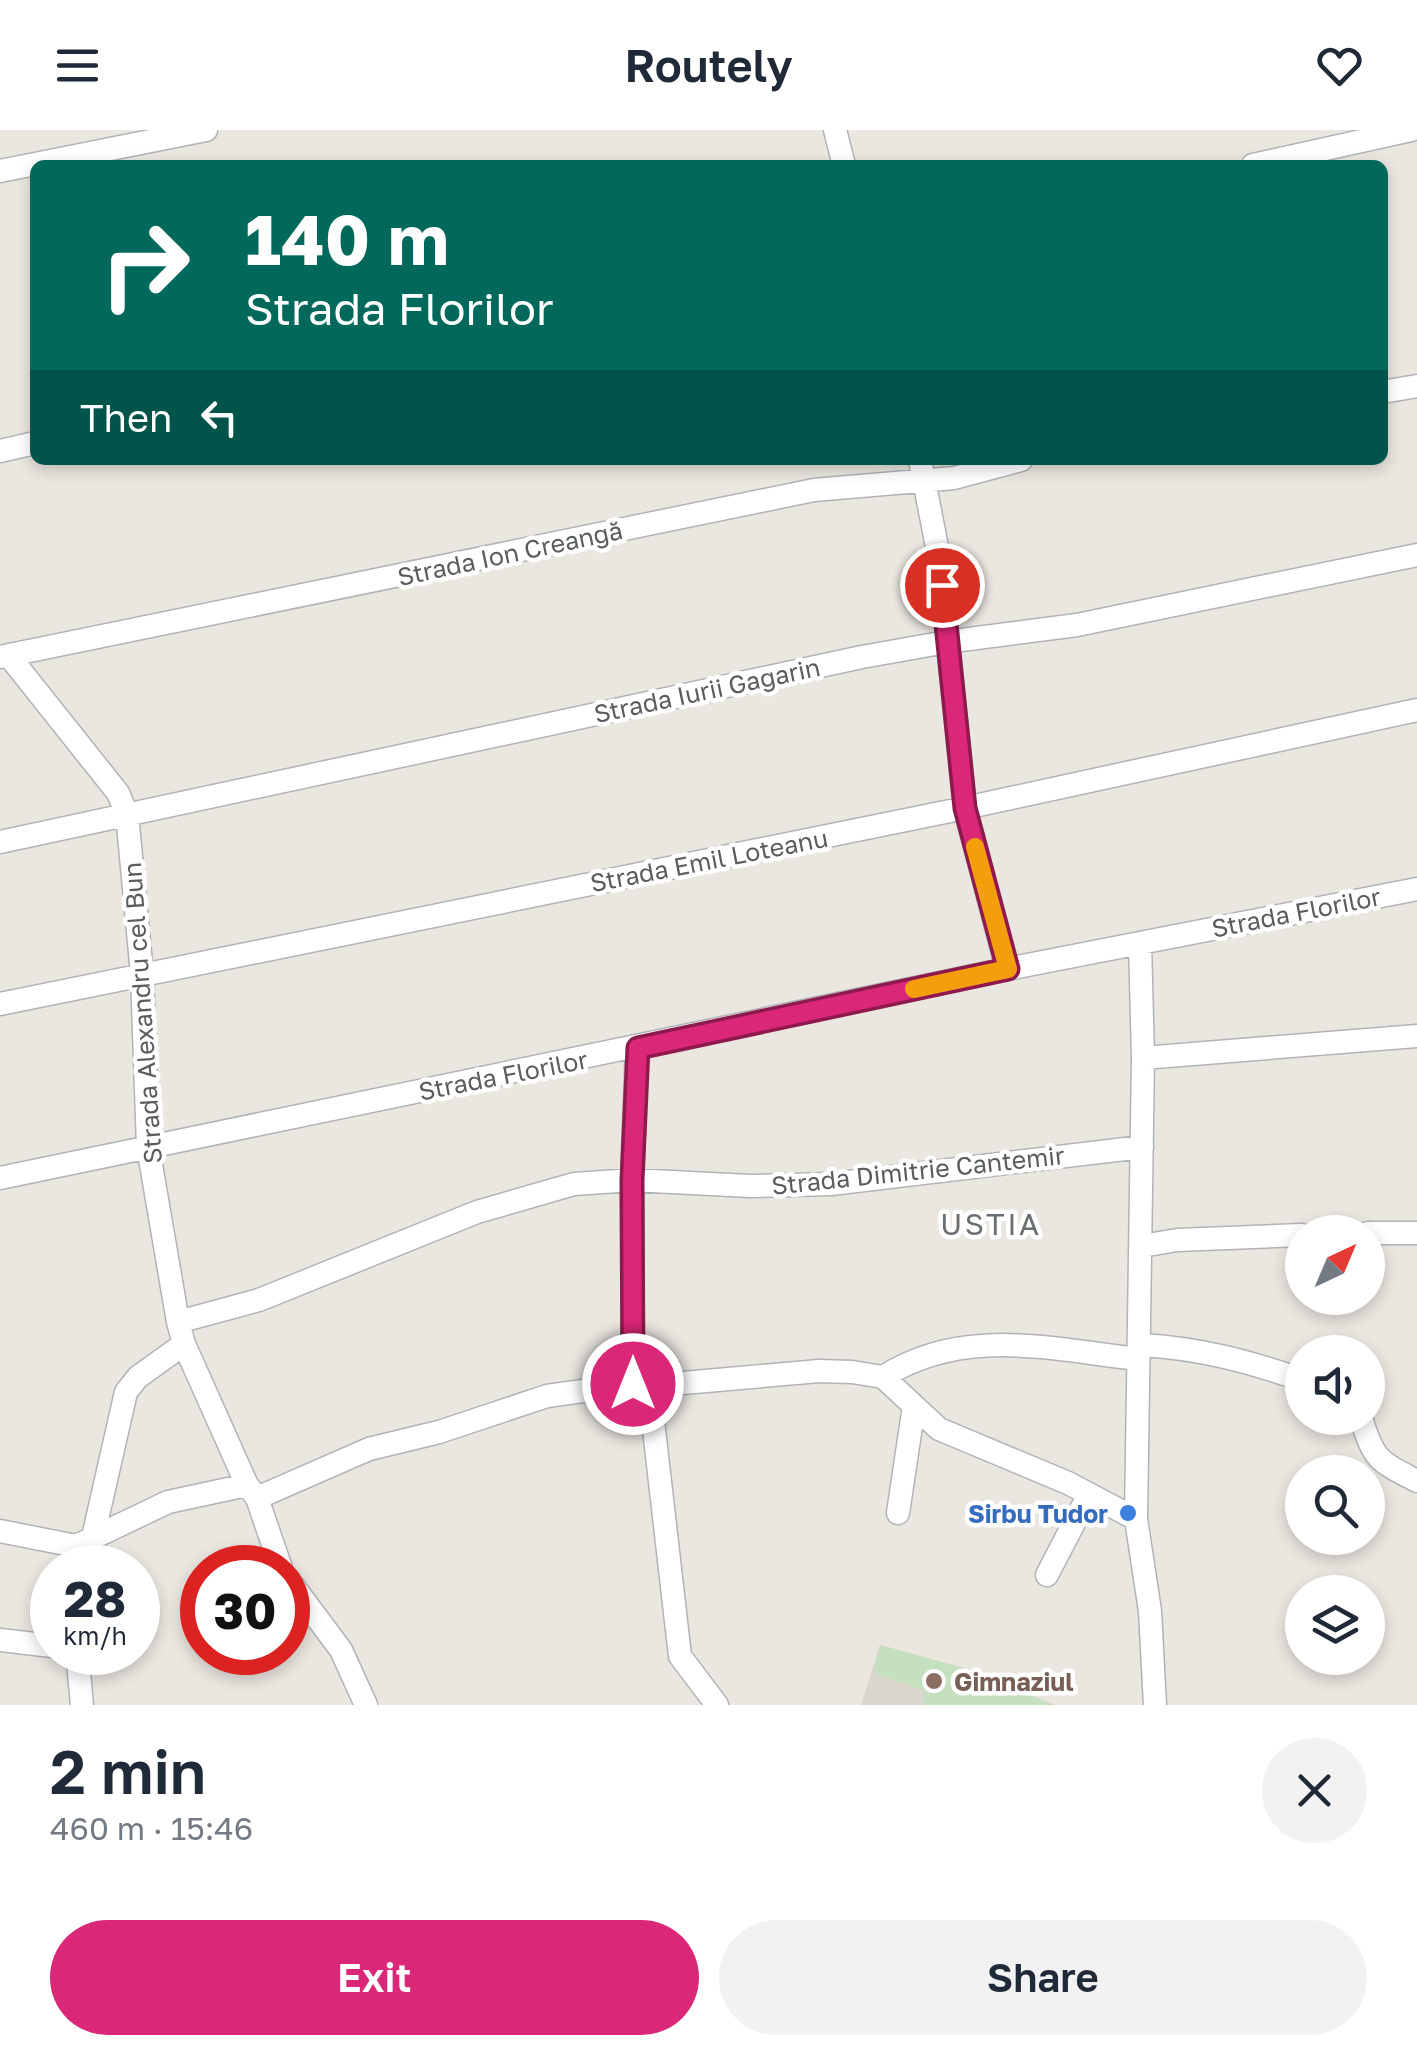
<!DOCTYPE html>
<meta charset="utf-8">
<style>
:root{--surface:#fff;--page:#f2f2f3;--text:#1f2937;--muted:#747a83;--accent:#db2777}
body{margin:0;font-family:"Golos Text",sans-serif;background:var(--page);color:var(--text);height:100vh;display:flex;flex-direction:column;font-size:38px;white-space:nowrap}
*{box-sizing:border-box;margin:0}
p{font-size:32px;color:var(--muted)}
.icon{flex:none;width:55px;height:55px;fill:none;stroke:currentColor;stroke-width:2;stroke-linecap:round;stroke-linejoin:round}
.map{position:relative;height:1575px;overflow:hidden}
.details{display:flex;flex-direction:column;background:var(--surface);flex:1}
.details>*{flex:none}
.hud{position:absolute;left:30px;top:30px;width:1358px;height:305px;border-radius:15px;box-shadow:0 5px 15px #0003;background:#00695c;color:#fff;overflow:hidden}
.needle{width:65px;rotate:44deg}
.buttons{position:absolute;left:1285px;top:1085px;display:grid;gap:20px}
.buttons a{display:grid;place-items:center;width:100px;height:100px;border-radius:50%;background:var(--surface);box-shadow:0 5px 15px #0003;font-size:50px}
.speed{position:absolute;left:30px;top:1415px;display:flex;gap:20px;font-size:50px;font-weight:700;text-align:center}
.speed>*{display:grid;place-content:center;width:130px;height:130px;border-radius:50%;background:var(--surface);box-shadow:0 5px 15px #0003;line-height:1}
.speed small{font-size:25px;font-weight:400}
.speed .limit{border:15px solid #d22;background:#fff;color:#111}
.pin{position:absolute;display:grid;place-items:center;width:85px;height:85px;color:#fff;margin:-42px;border:5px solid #fff;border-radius:50%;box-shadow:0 2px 10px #0007}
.me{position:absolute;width:110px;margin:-55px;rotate:0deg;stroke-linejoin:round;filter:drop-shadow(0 0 8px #0008)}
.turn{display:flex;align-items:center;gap:35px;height:210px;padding:0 50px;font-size:45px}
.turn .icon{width:130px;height:130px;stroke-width:2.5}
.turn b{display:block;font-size:70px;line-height:85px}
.then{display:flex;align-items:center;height:95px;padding:0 50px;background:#0003;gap:20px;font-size:38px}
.round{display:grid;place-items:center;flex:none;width:105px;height:105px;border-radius:52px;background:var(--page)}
.overview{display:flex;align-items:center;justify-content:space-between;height:170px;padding:0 50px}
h1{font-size:60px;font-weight:600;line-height:75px}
.primary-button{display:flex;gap:20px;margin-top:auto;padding:20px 50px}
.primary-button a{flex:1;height:115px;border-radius:60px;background:var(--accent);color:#fff;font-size:40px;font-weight:600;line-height:115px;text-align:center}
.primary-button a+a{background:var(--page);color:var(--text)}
header{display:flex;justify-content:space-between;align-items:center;height:130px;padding:0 50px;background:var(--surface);font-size:45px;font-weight:600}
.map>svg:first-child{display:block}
.education{fill:#dad6ce}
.green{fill:#c5e0be}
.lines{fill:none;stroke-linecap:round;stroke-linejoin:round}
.minor-casing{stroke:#b1b4b7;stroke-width:25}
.minor{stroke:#fff;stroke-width:22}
.route-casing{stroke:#8e194d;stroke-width:25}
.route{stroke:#db2777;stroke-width:18}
.slow{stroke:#f59e0b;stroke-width:18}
.shop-dot{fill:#3f7fe0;stroke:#fff;stroke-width:4}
.education-dot{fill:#8d6e63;stroke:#fff;stroke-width:4}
.labels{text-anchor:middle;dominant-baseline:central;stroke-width:9;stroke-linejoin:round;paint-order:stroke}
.street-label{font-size:25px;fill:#595d60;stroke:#fff}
.shop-label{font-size:25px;font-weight:bold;fill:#366cbe;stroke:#fff;text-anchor:end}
.education-label{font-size:25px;font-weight:bold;fill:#785e54;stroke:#fff;text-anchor:start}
.quarter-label{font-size:30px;letter-spacing:2.5px;fill:#6a6f72;stroke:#fff}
</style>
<header><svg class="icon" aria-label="menu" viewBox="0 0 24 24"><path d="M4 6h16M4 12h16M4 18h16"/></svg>Routely<svg class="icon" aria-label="heart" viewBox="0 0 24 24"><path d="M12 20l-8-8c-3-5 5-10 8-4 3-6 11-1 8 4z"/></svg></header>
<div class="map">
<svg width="1417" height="1575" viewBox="0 0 1417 1575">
<rect width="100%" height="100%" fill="#eae6e0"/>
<path class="education" d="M 880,1515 L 975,1541 L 1054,1575 L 861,1575 Z"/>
<path class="green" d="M 880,1515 L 975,1541 L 1054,1575 L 923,1575 L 926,1561 L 876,1544 L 877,1540 L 874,1539 Z"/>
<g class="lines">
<g class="minor-casing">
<path id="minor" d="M 835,0 L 844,35
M 1253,35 L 1411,0
M 0,41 L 206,0
M 1382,262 L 1417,256
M 0,321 L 35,313
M 920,330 L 939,427 L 965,678 L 1007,839
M 9,526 L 118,663 L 127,684 L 142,844 L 148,1017 L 178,1192 L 184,1214 L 247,1355 L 257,1368 L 281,1438
M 0,527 L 814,360 L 954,348 L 1021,330
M 0,712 L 862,527 L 946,512 L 1077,495 L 1417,425
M 1140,813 L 1143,928 L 1136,1389 L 1150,1481 L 1155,1575
M 0,874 L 965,678 L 1417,580
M 1143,928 L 1417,906
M 0,1048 L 1007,839 L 1417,759
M 1368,1103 L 1417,1103
M 1142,1116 L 1177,1110 L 1302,1105
M 178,1192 L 259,1170 L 477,1082 L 574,1054 L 632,1050 L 750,1056 L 831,1054 L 1142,1017
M 1141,1215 C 1198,1218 1248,1231 1302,1250
M 883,1247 C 963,1196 1049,1219 1138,1229
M 633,1254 L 632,1050 L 637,918
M 649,1256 L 680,1526 L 717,1575
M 1361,1288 C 1374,1330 1378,1331 1417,1351
M 257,1368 L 369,1319 L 439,1302 L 547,1266 L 633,1254 L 649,1256 L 819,1241 L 852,1242 L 883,1247 L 939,1299 L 1068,1353 L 1136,1389
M 898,1383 L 914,1276
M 0,1401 L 76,1416 L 168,1372 L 247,1355
M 86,1438 L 126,1262 L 138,1247 L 184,1214
M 1047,1445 L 1089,1364
M 288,1449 L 341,1520 L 366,1575
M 0,1510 L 52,1516
M 77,1522 L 82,1575"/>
</g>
<use href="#minor" class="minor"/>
</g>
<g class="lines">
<g class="route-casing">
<path id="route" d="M 633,1254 L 632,1050 L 638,918 L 1008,839 L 965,678 L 942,455"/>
</g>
<use href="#route" class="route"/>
<path class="slow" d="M 914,859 L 1008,839 L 975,717"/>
</g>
<circle class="shop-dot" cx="1128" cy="1383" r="10"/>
<circle class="education-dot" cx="934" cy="1551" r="10"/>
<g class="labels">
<g class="street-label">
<text transform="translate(510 423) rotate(-12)">Strada Ion Creangă</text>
<text transform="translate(707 560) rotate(-12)">Strada Iurii Gagarin</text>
<text transform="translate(709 730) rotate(-11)">Strada Emil Loteanu</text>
<text transform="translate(1296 782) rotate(-11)">Strada Florilor</text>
<text transform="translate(142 883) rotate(-94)">Strada Alexandru cel Bun</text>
<text transform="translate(503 945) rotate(-11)">Strada Florilor</text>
<text transform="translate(918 1040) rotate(-6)">Strada Dimitrie Cantemir</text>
</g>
<g class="shop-label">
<text x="1108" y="1383">Sirbu Tudor</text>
</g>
<g class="education-label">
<text x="954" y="1551">Gimnaziul</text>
</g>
<g class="quarter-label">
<text x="991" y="1094">USTIA</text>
</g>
</g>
</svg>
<div class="buttons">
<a><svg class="needle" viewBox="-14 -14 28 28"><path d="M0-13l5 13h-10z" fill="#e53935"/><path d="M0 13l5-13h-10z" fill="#747a83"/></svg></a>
<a><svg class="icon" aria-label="sound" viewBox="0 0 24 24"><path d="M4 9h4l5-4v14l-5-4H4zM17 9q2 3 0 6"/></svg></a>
<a><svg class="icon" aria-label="search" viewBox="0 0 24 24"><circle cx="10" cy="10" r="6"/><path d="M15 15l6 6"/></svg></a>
<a><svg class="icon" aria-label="layers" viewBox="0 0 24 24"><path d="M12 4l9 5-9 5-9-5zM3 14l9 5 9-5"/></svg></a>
</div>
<div class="speed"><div>28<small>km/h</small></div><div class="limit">30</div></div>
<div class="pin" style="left:942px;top:455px;background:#d93025"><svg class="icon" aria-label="arrive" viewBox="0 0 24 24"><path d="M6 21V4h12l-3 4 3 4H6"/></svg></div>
<svg class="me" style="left:633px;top:1254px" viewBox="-20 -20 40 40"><circle r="17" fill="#db2777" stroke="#fff" stroke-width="3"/><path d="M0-11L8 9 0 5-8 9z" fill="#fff"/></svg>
<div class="hud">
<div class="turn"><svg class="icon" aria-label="right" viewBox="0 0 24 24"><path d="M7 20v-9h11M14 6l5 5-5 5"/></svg><div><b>140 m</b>Strada Florilor</div></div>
<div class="then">Then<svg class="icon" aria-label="left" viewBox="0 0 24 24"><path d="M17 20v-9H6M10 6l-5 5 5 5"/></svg></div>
</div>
</div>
<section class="details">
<div class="overview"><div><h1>2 min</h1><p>460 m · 15:46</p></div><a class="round"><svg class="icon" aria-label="close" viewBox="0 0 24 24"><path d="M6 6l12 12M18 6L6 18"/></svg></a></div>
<div class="primary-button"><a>Exit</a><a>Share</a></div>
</section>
